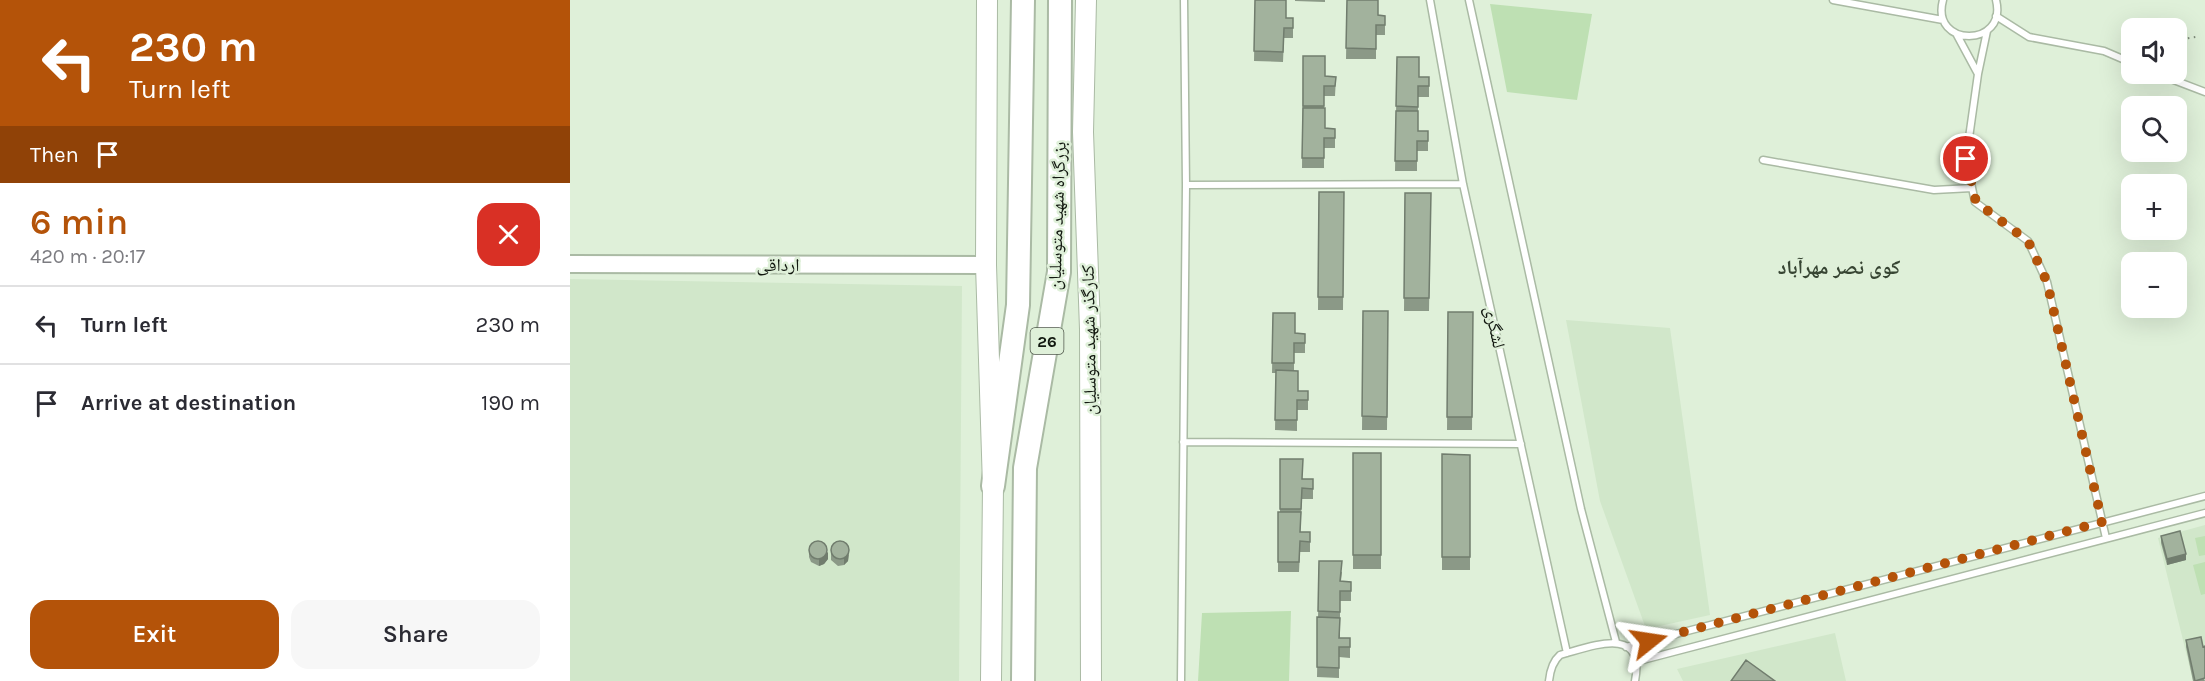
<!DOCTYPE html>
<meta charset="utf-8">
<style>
:root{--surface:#fff;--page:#f7f7f7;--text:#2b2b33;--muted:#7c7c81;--line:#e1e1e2;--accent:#b45309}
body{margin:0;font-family:Karla,"Noto Naskh Arabic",sans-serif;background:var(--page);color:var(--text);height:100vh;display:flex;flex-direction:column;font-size:22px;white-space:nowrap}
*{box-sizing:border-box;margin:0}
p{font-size:20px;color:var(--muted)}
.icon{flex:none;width:33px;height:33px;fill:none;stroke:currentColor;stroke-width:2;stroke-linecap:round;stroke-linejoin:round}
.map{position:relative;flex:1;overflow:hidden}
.side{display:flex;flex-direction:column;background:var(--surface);width:570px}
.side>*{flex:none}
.guide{background:#b45309;color:#fff;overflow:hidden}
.fabs{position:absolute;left:1551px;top:18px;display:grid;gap:12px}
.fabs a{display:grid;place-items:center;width:66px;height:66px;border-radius:12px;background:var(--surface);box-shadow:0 6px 24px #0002;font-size:30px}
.pin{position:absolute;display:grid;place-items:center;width:51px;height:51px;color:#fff;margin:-26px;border:3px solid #fff;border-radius:50%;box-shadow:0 2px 6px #0007}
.me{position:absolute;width:66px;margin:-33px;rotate:75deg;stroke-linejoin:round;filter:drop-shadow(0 0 4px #0008)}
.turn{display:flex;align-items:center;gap:21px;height:126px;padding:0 30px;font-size:27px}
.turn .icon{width:78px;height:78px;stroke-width:2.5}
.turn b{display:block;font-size:42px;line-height:51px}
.then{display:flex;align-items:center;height:57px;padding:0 30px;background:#0003;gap:12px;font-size:22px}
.round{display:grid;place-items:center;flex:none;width:63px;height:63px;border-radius:18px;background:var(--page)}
.summary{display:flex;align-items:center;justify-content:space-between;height:102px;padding:0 30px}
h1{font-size:36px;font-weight:600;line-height:45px;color:var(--accent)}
.cta{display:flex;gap:12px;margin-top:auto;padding:12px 30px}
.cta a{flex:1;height:69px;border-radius:18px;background:var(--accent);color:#fff;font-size:24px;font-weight:600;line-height:69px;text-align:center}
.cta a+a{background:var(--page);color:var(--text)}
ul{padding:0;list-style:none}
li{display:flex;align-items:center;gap:18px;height:78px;padding:0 30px;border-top:2px solid var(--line)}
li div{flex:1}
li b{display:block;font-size:22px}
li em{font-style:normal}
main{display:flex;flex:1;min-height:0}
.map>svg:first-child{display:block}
.built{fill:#d1e7ca}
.green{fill:#bee0b3}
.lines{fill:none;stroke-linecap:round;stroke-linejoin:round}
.lane-casing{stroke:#aabaa4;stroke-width:9}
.secondary-casing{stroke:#aabaa4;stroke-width:20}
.primary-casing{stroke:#aabaa4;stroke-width:22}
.highway-casing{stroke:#aabaa4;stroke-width:26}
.path{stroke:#7c8878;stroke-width:2;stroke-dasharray:1.5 4.5;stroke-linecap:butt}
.lane{stroke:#fff;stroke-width:6}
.secondary{stroke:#fff;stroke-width:16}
.primary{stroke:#fff;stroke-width:20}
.highway{stroke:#fff;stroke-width:22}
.wall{fill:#8b9987}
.shaded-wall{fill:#717d6e}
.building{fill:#a2b29d;stroke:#717d6e;stroke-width:1.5}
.route{stroke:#b45309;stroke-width:10;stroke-dasharray:0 18}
.labels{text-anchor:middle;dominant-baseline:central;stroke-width:5;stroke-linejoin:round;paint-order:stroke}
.shield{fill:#dff0d9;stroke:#50594c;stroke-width:1.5}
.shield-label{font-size:16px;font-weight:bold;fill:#121810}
.street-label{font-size:18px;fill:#121810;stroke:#dff0d9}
.neighbourhood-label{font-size:20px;font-weight:bold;fill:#374533;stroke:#dff0d9}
</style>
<main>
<section class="side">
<div class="guide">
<div class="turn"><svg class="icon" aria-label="left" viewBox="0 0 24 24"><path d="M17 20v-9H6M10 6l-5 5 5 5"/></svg><div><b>230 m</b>Turn left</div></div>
<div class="then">Then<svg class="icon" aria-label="arrive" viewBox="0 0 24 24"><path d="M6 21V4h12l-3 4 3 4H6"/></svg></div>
</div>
<div class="summary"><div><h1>6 min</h1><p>420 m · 20:17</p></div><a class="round" style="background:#d93025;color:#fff"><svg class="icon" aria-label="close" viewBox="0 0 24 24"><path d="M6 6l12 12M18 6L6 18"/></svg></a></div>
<ul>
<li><svg class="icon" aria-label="left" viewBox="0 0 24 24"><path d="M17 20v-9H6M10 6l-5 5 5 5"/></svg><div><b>Turn left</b></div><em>230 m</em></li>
<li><svg class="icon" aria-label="arrive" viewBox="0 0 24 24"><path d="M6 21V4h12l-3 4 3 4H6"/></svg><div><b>Arrive at destination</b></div><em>190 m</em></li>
</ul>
<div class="cta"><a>Exit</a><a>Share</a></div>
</section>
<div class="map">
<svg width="1635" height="681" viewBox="0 0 1635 681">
<rect width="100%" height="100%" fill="#dff0d9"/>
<path class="built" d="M 0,279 L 392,286 L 389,681 L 0,681 Z
M 996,320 L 1100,328 L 1140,615 L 1076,629 L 1030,501 Z
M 1635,525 L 1635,681 L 1623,681 L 1588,538 Z
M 1265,633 L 1276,681 L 1113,681 L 1107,669 Z"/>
<path class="green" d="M 920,4 L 1022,14 L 1007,100 L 937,92 Z
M 1635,536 L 1635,555 L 1629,556 L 1625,538 Z
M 1635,562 L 1635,594 L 1631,595 L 1623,565 Z
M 721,611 L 719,681 L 628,681 L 632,613 Z"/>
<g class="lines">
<g class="lane-casing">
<path id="lane" d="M 860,0 L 893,184 L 997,653
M 899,0 L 1011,509 L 1046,642
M 1263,0 L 1373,20
M 1373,0 C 1360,48 1438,48 1426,0
M 1426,16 L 1459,37 L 1534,51 L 1562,63
M 1387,35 L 1408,74 L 1417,31
M 1408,74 L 1396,159 L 1405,202 L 1458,241 L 1477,282 L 1536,538
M 1588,74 L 1635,92
M 1193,160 L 1364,190 L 1402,188
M 616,185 L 893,184
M 613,442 L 951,444
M 1056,647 L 1635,496
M 1065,662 L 1635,513
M 611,681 L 616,185 L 614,0
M 979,681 C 980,671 982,662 990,655 C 1020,647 1076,623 1065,681"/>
</g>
<g class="secondary-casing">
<path id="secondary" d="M 0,264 L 416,265"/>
</g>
<g class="primary-casing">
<path id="primary" d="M 417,0 L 416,265 L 423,486 L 421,681
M 516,0 L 513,132 L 520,329 L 521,681"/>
</g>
<g class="highway-casing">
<path id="highway" d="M 423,486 L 448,305 L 453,0
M 453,681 L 455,468 L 489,272 L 490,0"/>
</g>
<path class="path" d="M 1606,40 L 1626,37"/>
<use href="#lane" class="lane"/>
<use href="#secondary" class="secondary"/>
<use href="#primary" class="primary"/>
<use href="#highway" class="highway"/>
</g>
<path class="wall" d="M 685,0 L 716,18 L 723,18 L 723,38 L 714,38 L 713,62 L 684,61 Z
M 725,0 L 755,0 L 755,2 L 725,1 Z
M 777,0 L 808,15 L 815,16 L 815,35 L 806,35 L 806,59 L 776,59 Z
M 733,56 L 755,76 L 766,77 L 765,96 L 754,96 L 754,108 L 755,128 L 765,129 L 765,148 L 754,148 L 754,168 L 732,168 Z
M 827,57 L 849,77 L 859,77 L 859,97 L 848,97 L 848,131 L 858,131 L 858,151 L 847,151 L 847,171 L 825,171 Z
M 749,192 L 774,192 L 773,310 L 748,310 Z
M 835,193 L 861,193 L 859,311 L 834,311 Z
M 793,311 L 818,311 L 817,430 L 792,430 Z
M 878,312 L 903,312 L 902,430 L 877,430 Z
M 703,313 L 725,333 L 735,334 L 735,353 L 724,353 L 724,371 L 728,391 L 738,391 L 738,410 L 727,410 L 727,431 L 705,430 L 706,373 L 702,373 Z
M 783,453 L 811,453 L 811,569 L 783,569 Z
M 872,454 L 900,455 L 900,570 L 872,570 Z
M 710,459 L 733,479 L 743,479 L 743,499 L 732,499 L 730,532 L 740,532 L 740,552 L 730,552 L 729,572 L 708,572 L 708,512 L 710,512 Z
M 1591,536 L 1616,560 L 1597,565 L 1591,543 Z
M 261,547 L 279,555 L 278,561 L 274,565 L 268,566 L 261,560 Z
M 239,550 L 258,559 L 254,564 L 249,566 L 241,562 L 239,557 Z
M 749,561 L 772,572 L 771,581 L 781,582 L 781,601 L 770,601 L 770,638 L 780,638 L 780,658 L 769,657 L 769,678 L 747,677 Z
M 1616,640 L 1635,681 L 1623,681 L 1616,647 Z"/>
<path class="shaded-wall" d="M 279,548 L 278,561 L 274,565 L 274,558 Z
M 258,552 L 258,559 L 254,564 L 249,566 L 249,559 Z
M 1616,554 L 1616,560 L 1597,565 L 1597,559 Z"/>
<path class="building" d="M 685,0 L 716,0 L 716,18 L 723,18 L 723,28 L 714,28 L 713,52 L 684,51 Z
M 777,0 L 808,0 L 808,15 L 815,16 L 815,25 L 806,25 L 806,49 L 776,48 Z
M 733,56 L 755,56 L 755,76 L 766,77 L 765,86 L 754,86 L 754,106 L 733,106 Z
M 827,57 L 849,57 L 849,77 L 859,77 L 859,86 L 848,86 L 848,107 L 826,106 Z
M 733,108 L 755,108 L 755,128 L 765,129 L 765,138 L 754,138 L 754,158 L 732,158 Z
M 826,111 L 848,111 L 848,131 L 858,131 L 858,141 L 847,141 L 847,161 L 825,161 Z
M 749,192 L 774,192 L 773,297 L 748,297 Z
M 835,193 L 861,193 L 859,298 L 834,298 Z
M 793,311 L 818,311 L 817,417 L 792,416 Z
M 878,312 L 903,312 L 902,417 L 877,417 Z
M 703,313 L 725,313 L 725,333 L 735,334 L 735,343 L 724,343 L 724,363 L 702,363 Z
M 706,370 L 728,371 L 728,391 L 738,391 L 738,400 L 727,400 L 727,420 L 705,420 Z
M 783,453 L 811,453 L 811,555 L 783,555 Z
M 872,454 L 900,455 L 900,557 L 872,557 Z
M 710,459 L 733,459 L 732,479 L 743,479 L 743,489 L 732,488 L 731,509 L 710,509 Z
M 708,512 L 731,512 L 730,532 L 740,532 L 740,542 L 730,541 L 729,562 L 708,562 Z
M 1610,531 L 1616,554 L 1597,559 L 1591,536 Z
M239 550a9 9 0 1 1 18 0a9 9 0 1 1-18 0Z
M261 550a9 9 0 1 1 18 0a9 9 0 1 1-18 0Z
M 749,561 L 772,561 L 770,581 L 781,582 L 781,591 L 770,591 L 770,612 L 748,611 Z
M 747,617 L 770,618 L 769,638 L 780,638 L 780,647 L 769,647 L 769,668 L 747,667 Z
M 1631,637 L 1633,647 L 1635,646 L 1635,678 L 1625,681 L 1616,640 Z
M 1176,660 L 1205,681 L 1161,681 Z"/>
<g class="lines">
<path class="route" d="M 1079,641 L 1532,522 L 1477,282 L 1458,241 L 1406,202 L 1396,159"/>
</g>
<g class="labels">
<rect class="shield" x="460.5" y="328" width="33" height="26" rx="4.5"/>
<g class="shield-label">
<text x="477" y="341">26</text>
</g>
<g class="street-label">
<text transform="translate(487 216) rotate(-88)">بزرگراه شهید متوسلیان</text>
<text x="208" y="265">ارداقی</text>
<text transform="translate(925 327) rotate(78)">لشگری</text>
<text transform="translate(519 340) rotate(-91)">کنارگذر شهید متوسلیان</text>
</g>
<g class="neighbourhood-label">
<text x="1269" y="267">کوی نصر مهرآباد</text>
</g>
</g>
</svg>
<div class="fabs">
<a><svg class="icon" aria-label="sound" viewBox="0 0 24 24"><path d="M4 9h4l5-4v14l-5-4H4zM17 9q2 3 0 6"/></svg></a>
<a><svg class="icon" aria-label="search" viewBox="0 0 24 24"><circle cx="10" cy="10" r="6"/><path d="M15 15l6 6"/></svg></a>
<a>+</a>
<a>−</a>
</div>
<div class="pin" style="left:1396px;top:159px;background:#d93025"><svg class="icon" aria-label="arrive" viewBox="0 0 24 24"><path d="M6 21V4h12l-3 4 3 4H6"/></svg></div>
<svg class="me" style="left:1079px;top:641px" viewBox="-20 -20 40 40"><path d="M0-17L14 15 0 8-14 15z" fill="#b45309" stroke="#fff" stroke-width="4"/></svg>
</div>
</main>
